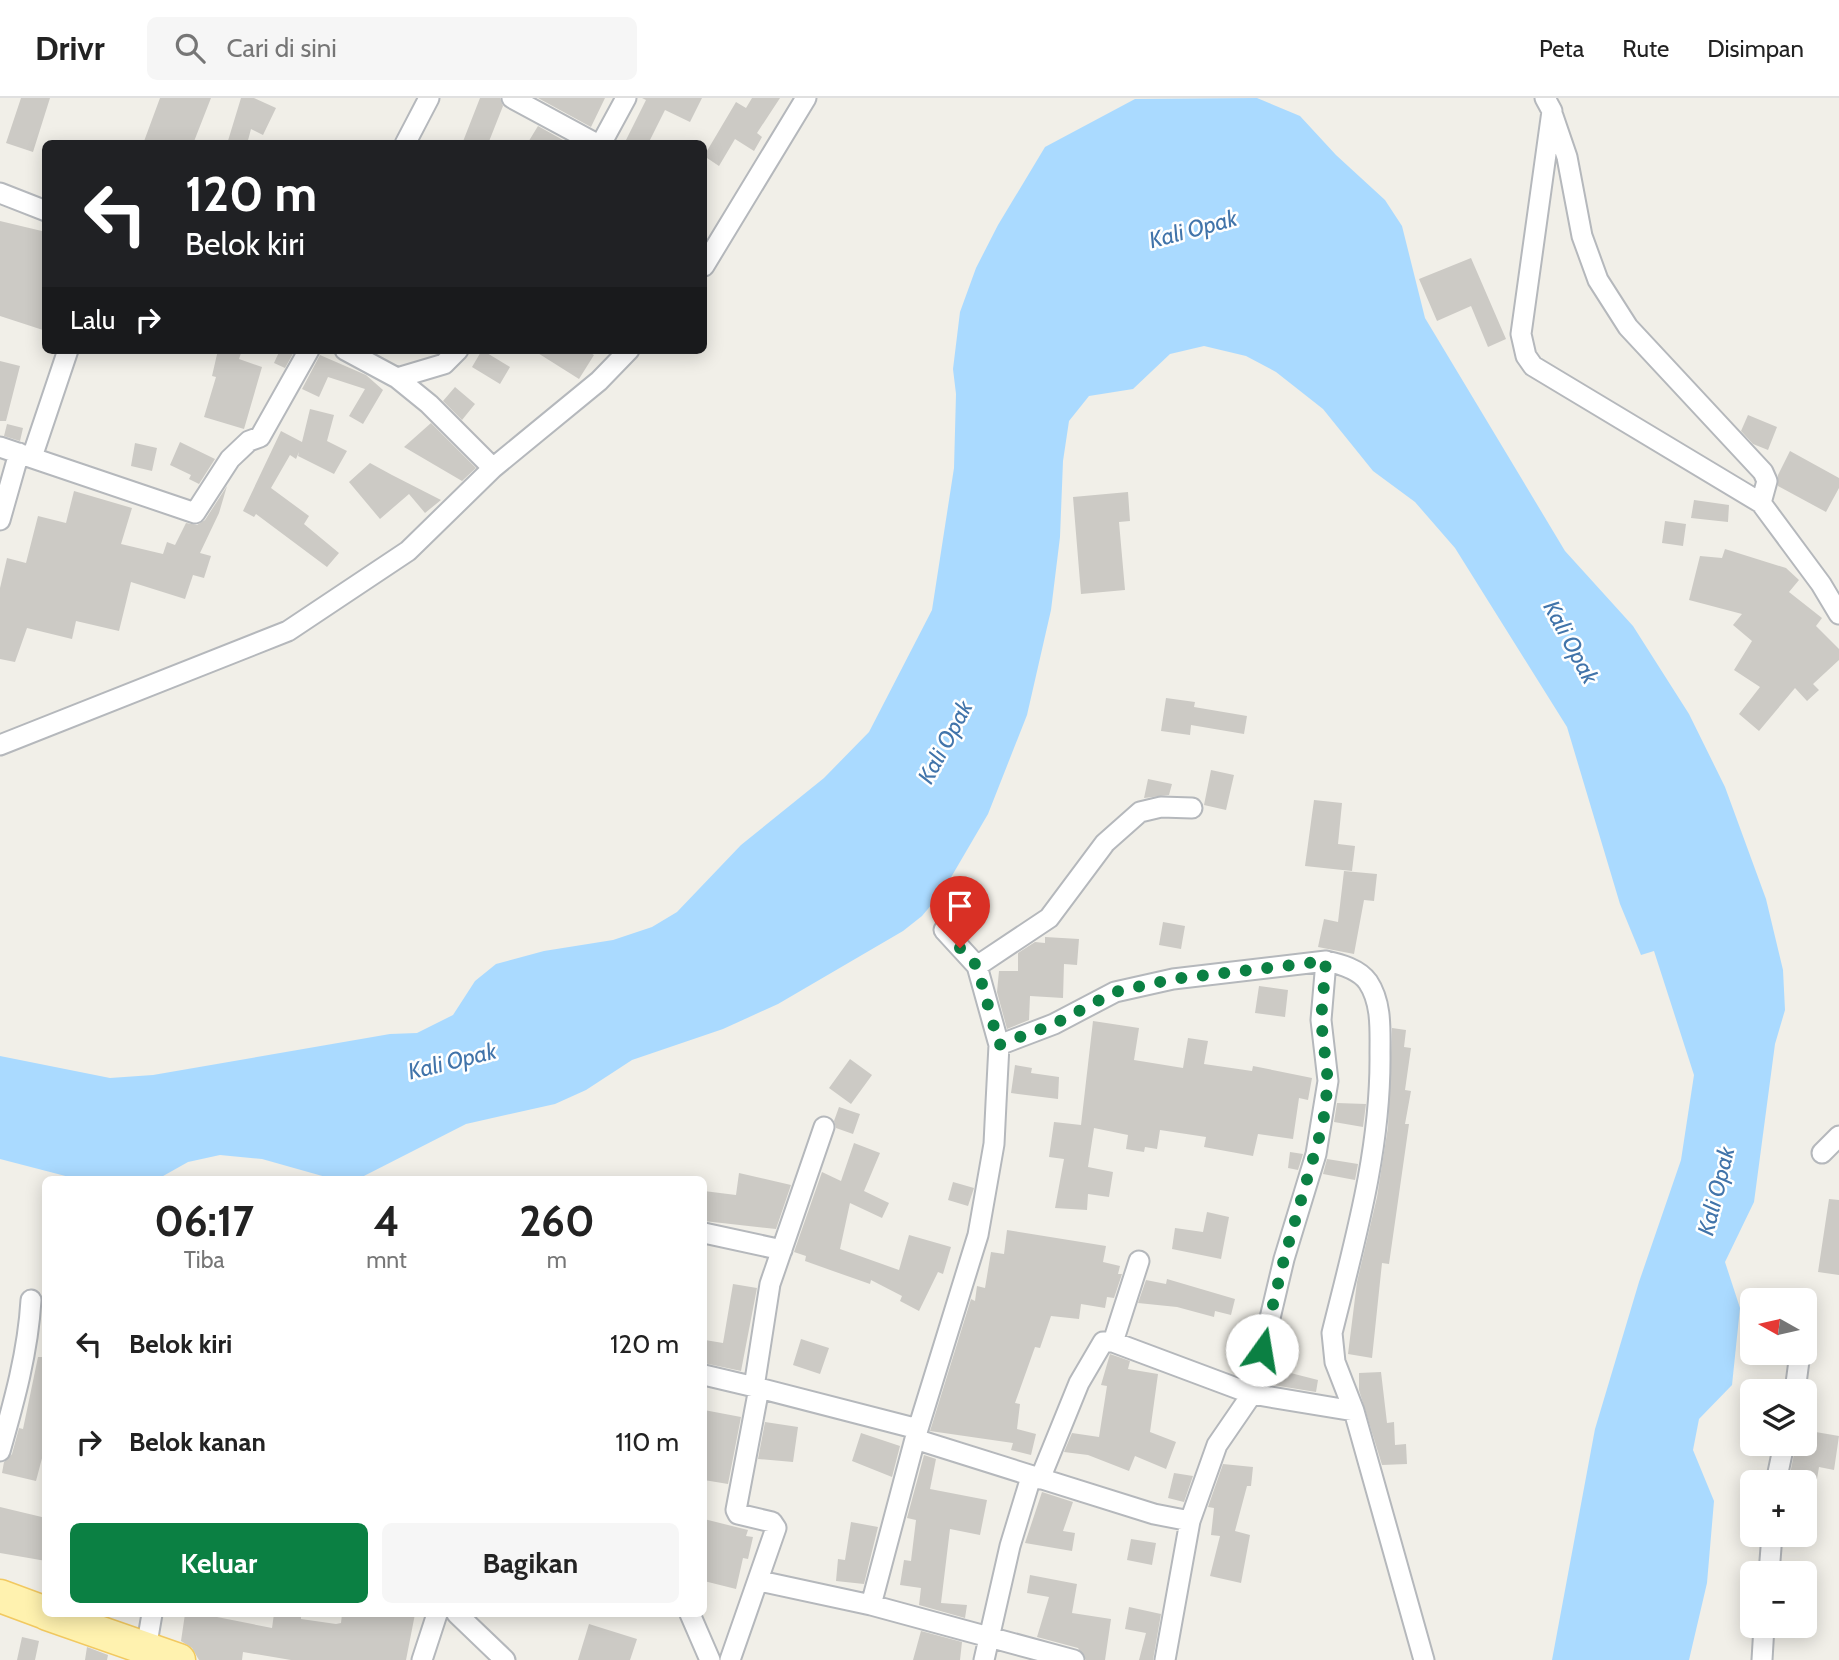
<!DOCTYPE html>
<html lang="id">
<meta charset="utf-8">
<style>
:root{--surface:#fff;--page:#f6f6f6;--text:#222;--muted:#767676;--line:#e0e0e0;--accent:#0b8043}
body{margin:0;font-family:Cabin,sans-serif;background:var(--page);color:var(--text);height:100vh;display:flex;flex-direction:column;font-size:26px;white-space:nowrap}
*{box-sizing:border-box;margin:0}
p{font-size:23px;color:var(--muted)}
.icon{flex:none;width:38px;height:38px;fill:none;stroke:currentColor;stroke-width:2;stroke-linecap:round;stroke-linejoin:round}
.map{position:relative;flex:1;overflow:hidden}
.side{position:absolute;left:42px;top:1078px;width:665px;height:441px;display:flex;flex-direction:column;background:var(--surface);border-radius:10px;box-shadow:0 4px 18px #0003}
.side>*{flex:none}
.banner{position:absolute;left:42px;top:42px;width:665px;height:214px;border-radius:10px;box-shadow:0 4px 18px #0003;background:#202124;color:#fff;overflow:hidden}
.needle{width:46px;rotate:278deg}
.tools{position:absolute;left:1740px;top:1190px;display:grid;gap:14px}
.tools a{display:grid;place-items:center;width:77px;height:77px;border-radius:10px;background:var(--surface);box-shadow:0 4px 18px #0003;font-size:35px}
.pin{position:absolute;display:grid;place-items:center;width:60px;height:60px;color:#fff;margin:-72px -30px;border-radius:50% 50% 50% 0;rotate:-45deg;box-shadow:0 0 7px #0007}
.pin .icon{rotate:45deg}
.me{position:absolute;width:77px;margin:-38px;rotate:13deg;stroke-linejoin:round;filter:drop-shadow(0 0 5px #0008)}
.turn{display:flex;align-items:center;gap:24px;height:147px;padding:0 28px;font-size:32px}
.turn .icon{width:91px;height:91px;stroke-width:2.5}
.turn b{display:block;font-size:49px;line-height:60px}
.then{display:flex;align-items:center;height:66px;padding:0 28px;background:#0003;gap:14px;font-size:26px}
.eta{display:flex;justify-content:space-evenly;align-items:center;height:119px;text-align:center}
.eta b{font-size:42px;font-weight:700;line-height:49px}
.cta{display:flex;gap:14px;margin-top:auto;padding:14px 28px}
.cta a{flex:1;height:80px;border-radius:10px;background:var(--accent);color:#fff;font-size:28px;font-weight:700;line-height:80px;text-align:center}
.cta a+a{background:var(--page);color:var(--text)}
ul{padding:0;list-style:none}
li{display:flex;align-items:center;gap:21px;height:98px;padding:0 28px}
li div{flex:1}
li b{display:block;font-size:26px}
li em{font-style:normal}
header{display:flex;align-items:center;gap:42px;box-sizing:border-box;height:98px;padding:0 35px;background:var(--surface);border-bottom:2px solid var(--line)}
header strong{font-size:33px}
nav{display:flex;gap:38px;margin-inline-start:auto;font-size:24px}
.search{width:490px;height:63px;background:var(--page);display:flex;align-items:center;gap:18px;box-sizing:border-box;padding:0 24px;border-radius:10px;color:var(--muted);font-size:26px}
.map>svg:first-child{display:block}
.water{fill:#aadaff}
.building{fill:#cccac5}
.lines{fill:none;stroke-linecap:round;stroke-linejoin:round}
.street-casing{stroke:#b5b8bc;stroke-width:23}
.primary-casing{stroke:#f2c960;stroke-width:35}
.street{stroke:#fff;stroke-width:19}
.primary{stroke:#fff2af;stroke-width:32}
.route{stroke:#0b8043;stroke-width:12;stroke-dasharray:0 21.6}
.labels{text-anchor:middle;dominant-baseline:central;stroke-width:5;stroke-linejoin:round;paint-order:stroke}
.water-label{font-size:23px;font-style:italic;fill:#4174aa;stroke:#fff}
</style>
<header>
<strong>Drivr</strong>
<div class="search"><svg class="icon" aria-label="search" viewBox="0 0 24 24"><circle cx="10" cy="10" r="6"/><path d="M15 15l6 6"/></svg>Cari di sini</div>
<nav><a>Peta</a><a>Rute</a><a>Disimpan</a></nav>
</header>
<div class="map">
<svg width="1839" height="1562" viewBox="0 0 1839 1562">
<rect width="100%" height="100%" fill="#f1efe8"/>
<path class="water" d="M 1257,0 L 1300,18 L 1336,57 L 1385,102 L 1402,128 L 1425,220 L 1565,453 L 1633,528 L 1689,616 L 1725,689 L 1766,801 L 1783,872 L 1785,912 L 1775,946 L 1754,1104 L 1725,1164 L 1740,1210 L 1732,1287 L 1699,1321 L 1693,1352 L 1714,1403 L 1707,1485 L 1689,1562 L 1552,1562 L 1595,1331 L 1639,1184 L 1681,1062 L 1694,977 L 1654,853 L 1641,857 L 1620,806 L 1567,629 L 1455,450 L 1415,404 L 1373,373 L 1323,311 L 1276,274 L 1246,258 L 1204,248 L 1170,256 L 1133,291 L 1089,298 L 1069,323 L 1063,363 L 1060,439 L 1051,512 L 1027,617 L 988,716 L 943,793 L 922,818 L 903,833 L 778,906 L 723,931 L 632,962 L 586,992 L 555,1006 L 466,1026 L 358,1081 L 333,1081 L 262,1061 L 220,1057 L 188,1064 L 156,1082 L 77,1081 L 0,1061 L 0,958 L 110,980 L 153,977 L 390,936 L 417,935 L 453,917 L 475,883 L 496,866 L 544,853 L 613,842 L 652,829 L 677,814 L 741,747 L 824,680 L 869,634 L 932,512 L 954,370 L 956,296 L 953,271 L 960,214 L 976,170 L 998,127 L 1045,49 L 1135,1 Z"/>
<path class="building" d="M 21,0 L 50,0 L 33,54 L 6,45 Z
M 160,0 L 211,0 L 193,46 L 143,46 Z
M 241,0 L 254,0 L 276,10 L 263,37 L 251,31 L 247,46 L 227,46 Z
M 480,0 L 500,0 L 503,8 L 488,46 L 462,46 Z
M 538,0 L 605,0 L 591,29 Z
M 642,0 L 702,0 L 690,24 L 665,12 L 648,46 L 624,46 L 646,2 Z
M 752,0 L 780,0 L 757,35 L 762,39 L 754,53 L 735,41 L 719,68 L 704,58 L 736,4 L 746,10 Z
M 538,28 L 570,46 L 527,46 Z
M 0,123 L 46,134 L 46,233 L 0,218 Z
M 1471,160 L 1506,241 L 1488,249 L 1471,208 L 1437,223 L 1419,181 Z
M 218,252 L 241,255 L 239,261 L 262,269 L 244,331 L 204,319 L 216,279 L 212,278 Z
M 280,252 L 295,252 L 285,270 L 274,265 Z
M 482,252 L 510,269 L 500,286 L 472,269 Z
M 533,252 L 585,252 L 594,257 L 579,281 Z
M 320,257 L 366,277 L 383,292 L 363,326 L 349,318 L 365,291 L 328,279 L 319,299 L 302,291 Z
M 0,263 L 20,268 L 6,323 L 0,323 Z
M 455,289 L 475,306 L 462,322 L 443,303 Z
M 310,311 L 334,317 L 327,343 L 347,353 L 334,376 L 298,358 L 299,354 L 296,361 L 290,357 L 271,390 L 309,418 L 304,426 L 339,455 L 327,469 L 256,416 L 254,419 L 243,413 L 281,333 L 302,344 Z
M 1748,317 L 1777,329 L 1768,352 L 1753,346 L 1741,333 Z
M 431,325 L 476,370 L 462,383 L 404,349 Z
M 7,326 L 23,330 L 20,343 L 4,338 Z
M 180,344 L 215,361 L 199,386 L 189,381 L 191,377 L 170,367 Z
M 135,345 L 157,350 L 152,373 L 131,368 Z
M 1790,353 L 1839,380 L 1839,390 L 1826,414 L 1778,388 L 1778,377 Z
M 370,365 L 392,377 L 441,402 L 425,415 L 409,396 L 380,421 L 349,384 Z
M 227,388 L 219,415 L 200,455 L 211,458 L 204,480 L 193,477 L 185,501 L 131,484 L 119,533 L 76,523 L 72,541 L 27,530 L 15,564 L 0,561 L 0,490 L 7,460 L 26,465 L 38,418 L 66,425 L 74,393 L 132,410 L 121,446 L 163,456 L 167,444 L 175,447 L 186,425 L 197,427 L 205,422 Z
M 1128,394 L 1130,423 L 1119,424 L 1125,492 L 1081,496 L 1073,399 Z
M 1694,402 L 1729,407 L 1728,424 L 1691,420 Z
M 1665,423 L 1686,426 L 1683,448 L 1662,445 Z
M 1725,451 L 1786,470 L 1799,482 L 1789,494 L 1822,520 L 1816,528 L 1839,551 L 1839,562 L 1813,586 L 1819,592 L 1807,603 L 1795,590 L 1759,633 L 1739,616 L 1760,589 L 1734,572 L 1752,543 L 1733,527 L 1742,516 L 1689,502 L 1700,458 L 1722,460 Z
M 1166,600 L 1195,604 L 1194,609 L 1247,618 L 1244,636 L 1191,627 L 1190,637 L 1161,633 Z
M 1211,672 L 1234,677 L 1226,712 L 1204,707 Z
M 1148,681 L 1172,686 L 1169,697 L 1144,700 Z
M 1314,702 L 1342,705 L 1338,746 L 1355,748 L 1352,773 L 1305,768 Z
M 1344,773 L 1377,776 L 1374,803 L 1364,802 L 1354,856 L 1318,849 L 1324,821 L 1338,824 Z
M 1163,824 L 1185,828 L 1181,851 L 1159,847 Z
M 1045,839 L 1079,841 L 1077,867 L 1064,866 L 1063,900 L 1030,898 L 1029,922 L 1007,931 L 997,894 L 999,873 L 1018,873 L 1018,855 L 1035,844 L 1045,845 Z
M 1259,888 L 1288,892 L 1285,919 L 1255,915 Z
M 1093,923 L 1139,930 L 1134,962 L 1183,970 L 1188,940 L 1208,943 L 1204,966 L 1252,973 L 1253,968 L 1312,980 L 1308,1002 L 1299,1000 L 1293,1041 L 1258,1036 L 1253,1058 L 1204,1049 L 1206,1039 L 1160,1032 L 1157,1051 L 1145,1049 L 1144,1054 L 1126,1051 L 1128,1037 L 1094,1030 L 1088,1069 L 1113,1074 L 1109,1099 L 1088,1096 L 1087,1112 L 1055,1110 L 1064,1061 L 1049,1059 L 1054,1024 L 1081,1027 Z
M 1392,930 L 1406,932 L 1404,949 L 1411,950 L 1405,992 L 1411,993 L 1405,1026 L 1409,1026 L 1389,1166 L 1382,1165 L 1372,1260 L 1348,1256 L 1357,1184 L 1377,1099 L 1388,1029 Z
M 850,961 L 872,977 L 851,1006 L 829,990 Z
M 1015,967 L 1032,970 L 1031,975 L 1059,979 L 1058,1001 L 1011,995 Z
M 1337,1005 L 1366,1006 L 1363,1029 L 1334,1024 Z
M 839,1009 L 860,1016 L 853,1036 L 836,1030 L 834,1023 Z
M 854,1045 L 880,1055 L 864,1093 L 889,1105 L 882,1120 L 850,1105 L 840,1151 L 899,1172 L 909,1137 L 951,1149 L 943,1176 L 938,1174 L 919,1213 L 900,1203 L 902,1198 L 871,1182 L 870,1186 L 833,1173 L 805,1163 L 806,1158 L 794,1154 L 822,1074 L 841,1083 Z
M 1290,1054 L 1303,1056 L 1298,1072 L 1288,1070 Z
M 1327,1061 L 1358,1066 L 1355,1082 L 1323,1076 Z
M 739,1075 L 791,1087 L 776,1131 L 704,1123 L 704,1093 L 736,1097 Z
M 953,1084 L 974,1090 L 968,1108 L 948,1102 Z
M 1829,1101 L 1839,1102 L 1839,1177 L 1818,1174 Z
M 1207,1114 L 1229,1119 L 1221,1161 L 1172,1151 L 1175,1130 L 1203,1134 Z
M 1007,1132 L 1106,1148 L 1103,1164 L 1120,1168 L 1118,1176 L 1122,1176 L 1114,1200 L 1107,1199 L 1105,1210 L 1081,1206 L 1079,1221 L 1051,1218 L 1040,1250 L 1035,1249 L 1015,1305 L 1020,1306 L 1017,1331 L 1036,1336 L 1031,1357 L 1011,1352 L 1013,1345 L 930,1333 L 971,1201 L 975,1203 L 977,1188 L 985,1190 L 991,1154 L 1004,1156 Z
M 1167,1181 L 1235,1201 L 1231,1217 L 1215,1213 L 1214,1219 L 1177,1209 L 1138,1205 L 1146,1182 L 1166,1186 Z
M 733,1186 L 757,1190 L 741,1273 L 704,1265 L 705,1242 L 723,1245 Z
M 801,1241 L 829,1250 L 820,1276 L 793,1267 Z
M 1110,1256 L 1130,1263 L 1128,1271 L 1158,1276 L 1150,1334 L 1176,1344 L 1166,1371 L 1135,1358 L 1129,1373 L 1088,1357 L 1064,1354 L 1072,1335 L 1099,1339 L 1107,1288 L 1101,1287 Z
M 38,1259 L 46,1259 L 46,1345 L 36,1383 L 2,1375 L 4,1364 L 12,1356 L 19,1330 L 23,1331 Z
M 1271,1270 L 1318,1282 L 1316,1294 L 1267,1286 Z
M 1381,1274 L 1387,1325 L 1394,1324 L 1395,1347 L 1406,1346 L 1407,1366 L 1382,1367 L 1359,1292 L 1359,1275 Z
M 704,1312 L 741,1319 L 728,1386 L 704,1382 Z
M 765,1324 L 798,1329 L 793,1364 L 758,1361 Z
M 1804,1332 L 1839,1338 L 1834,1372 L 1819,1369 L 1817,1381 L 1790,1376 L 1796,1346 L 1804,1346 Z
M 861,1335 L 900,1348 L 892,1379 L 852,1363 Z
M 924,1357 L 936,1361 L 930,1391 L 987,1402 L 980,1437 L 950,1431 L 941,1505 L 967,1507 L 965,1520 L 919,1507 L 921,1490 L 900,1487 L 904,1462 L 911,1463 L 916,1422 L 907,1420 Z
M 1223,1366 L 1253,1369 L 1251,1388 L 1247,1388 L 1235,1433 L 1250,1437 L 1241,1485 L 1210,1478 L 1220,1438 L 1211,1437 L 1214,1410 L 1208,1409 Z
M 1174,1375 L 1193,1378 L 1184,1404 L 1168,1400 Z
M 1042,1394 L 1073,1404 L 1063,1433 L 1075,1435 L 1072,1453 L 1025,1445 Z
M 0,1409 L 46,1420 L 46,1463 L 0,1455 Z
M 704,1421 L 748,1432 L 746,1438 L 753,1439 L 748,1461 L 743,1460 L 736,1491 L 704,1483 Z
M 851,1424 L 878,1429 L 864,1486 L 836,1483 L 838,1461 L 845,1462 Z
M 1131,1441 L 1156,1445 L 1152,1467 L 1127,1462 Z
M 1030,1477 L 1077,1486 L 1072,1515 L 1111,1521 L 1105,1562 L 1086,1562 L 1078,1550 L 1037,1539 L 1049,1499 L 1027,1495 Z
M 1129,1509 L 1161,1516 L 1153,1562 L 1139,1562 L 1146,1535 L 1125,1531 Z
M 185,1516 L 202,1516 L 272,1530 L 274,1516 L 301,1516 L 301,1521 L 336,1526 L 341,1525 L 342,1516 L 415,1516 L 406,1562 L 291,1562 L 243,1554 L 242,1562 L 199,1562 L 192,1550 L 181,1543 Z
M 589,1526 L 637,1541 L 630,1562 L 578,1562 Z
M 921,1533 L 962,1544 L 960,1562 L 913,1562 Z
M 22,1539 L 39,1543 L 35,1562 L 17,1562 Z
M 87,1549 L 108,1557 L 107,1562 L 85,1562 Z"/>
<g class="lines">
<g class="street-casing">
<path id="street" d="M 512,0 L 597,46
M 1545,0 L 1552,13 L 1521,236 L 1526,258 L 1533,268 L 1761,405 L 1821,486 L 1839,516
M 1553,18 L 1567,59 L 1582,138 L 1598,182 L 1628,229 L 1763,374 L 1767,383 L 1761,405
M 405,46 L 429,0
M 601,46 L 626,0
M 0,95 L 46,113
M 704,168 L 806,0
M 345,252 L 397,280 L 429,306 L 493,370
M 397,280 L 444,266 L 458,252
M 0,349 L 195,415 L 230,361 L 249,343 L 260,339 L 309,252
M 32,359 L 68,252
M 0,422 L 19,355
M 0,647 L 288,533 L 408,453 L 493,370 L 599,283 L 629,252
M 977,868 L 1049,820 L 1105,745 L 1140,714 L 1161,709 L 1192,710
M 999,947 L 1054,926 L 1115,894 L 1173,881 L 1326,863
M 1822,1055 L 1839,1038
M 704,1135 L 782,1152
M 1113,1244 L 1139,1163
M 704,1277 L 759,1290 L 736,1412 L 738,1416 L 772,1424 L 776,1430 L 730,1562
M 754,1289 L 770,1186 L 824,1029
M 759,1290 L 918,1331 L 915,1341 L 1154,1416 L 1190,1423 L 1217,1347 L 1252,1296 L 1284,1161 L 1316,1056 L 1328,983 L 1321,922 L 1326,863 C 1340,866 1359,871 1368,884 C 1382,905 1380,932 1380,956 C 1381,1052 1355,1142 1332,1235 L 1335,1264 L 1354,1313 L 1424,1562
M 1795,1293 L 1800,1255
M 918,1331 L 978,1137 L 994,1046 L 996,1005 L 999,947 L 977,868 L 944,832
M 0,1353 C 14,1304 28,1254 31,1202
M 1040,1381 L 1079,1285 L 1103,1244 L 1113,1244 L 1252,1296 L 1354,1313
M 1776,1384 L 1784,1346
M 1769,1475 L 1772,1437
M 760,1483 L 871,1507 L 1074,1562
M 871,1507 L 915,1341
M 457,1516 L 505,1562
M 690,1516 L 710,1562
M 146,1551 L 152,1516
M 422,1562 L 437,1516
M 984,1562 L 1010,1448 L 1031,1379
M 1165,1562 L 1190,1423
M 1762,1562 L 1764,1528"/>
</g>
<g class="primary-casing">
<path id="primary" d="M 0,1498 L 46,1515
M 47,1516 L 179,1562"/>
</g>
<use href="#street" class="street"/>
<use href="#primary" class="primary"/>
</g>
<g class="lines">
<path class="route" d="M 960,850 L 977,868 L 999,947 L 1054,926 L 1115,894 L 1173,881 L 1326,863 L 1321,922 L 1328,984 L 1323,1026 L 1284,1161 L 1262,1252"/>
</g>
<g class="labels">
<g class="water-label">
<text transform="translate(1193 131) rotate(-15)">Kali Opak</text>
<text transform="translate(1571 544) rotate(62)">Kali Opak</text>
<text transform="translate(945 644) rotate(-62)">Kali Opak</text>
<text transform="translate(452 963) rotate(-14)">Kali Opak</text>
<text transform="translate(1716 1093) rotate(-76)">Kali Opak</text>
</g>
</g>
</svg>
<div class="tools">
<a><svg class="needle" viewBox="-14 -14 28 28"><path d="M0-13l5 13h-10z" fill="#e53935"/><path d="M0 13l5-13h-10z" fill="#767676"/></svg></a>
<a><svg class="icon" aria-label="layers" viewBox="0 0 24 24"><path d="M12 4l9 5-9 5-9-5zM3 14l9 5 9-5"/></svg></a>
<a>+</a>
<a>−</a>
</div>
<div class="pin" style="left:960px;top:850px;background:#d93025"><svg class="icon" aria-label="arrive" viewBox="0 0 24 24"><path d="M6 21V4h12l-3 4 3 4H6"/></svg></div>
<svg class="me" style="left:1262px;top:1252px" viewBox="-20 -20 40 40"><circle r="19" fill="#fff"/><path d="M0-13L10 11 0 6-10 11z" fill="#0b8043"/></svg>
<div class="banner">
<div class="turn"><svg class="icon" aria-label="left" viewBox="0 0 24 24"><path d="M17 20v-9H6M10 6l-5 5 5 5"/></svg><div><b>120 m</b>Belok kiri</div></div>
<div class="then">Lalu<svg class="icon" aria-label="right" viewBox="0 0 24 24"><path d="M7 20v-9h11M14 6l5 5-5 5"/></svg></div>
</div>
<section class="side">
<div class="eta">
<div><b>06:17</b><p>Tiba</p></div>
<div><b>4</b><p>mnt</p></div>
<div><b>260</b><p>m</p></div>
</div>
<ul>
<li><svg class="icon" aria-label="left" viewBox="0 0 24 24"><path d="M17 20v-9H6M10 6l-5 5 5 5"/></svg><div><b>Belok kiri</b></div><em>120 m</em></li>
<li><svg class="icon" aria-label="right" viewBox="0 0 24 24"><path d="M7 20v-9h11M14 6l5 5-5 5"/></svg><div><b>Belok kanan</b></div><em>110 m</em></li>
</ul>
<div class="cta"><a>Keluar</a><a>Bagikan</a></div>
</section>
</div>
